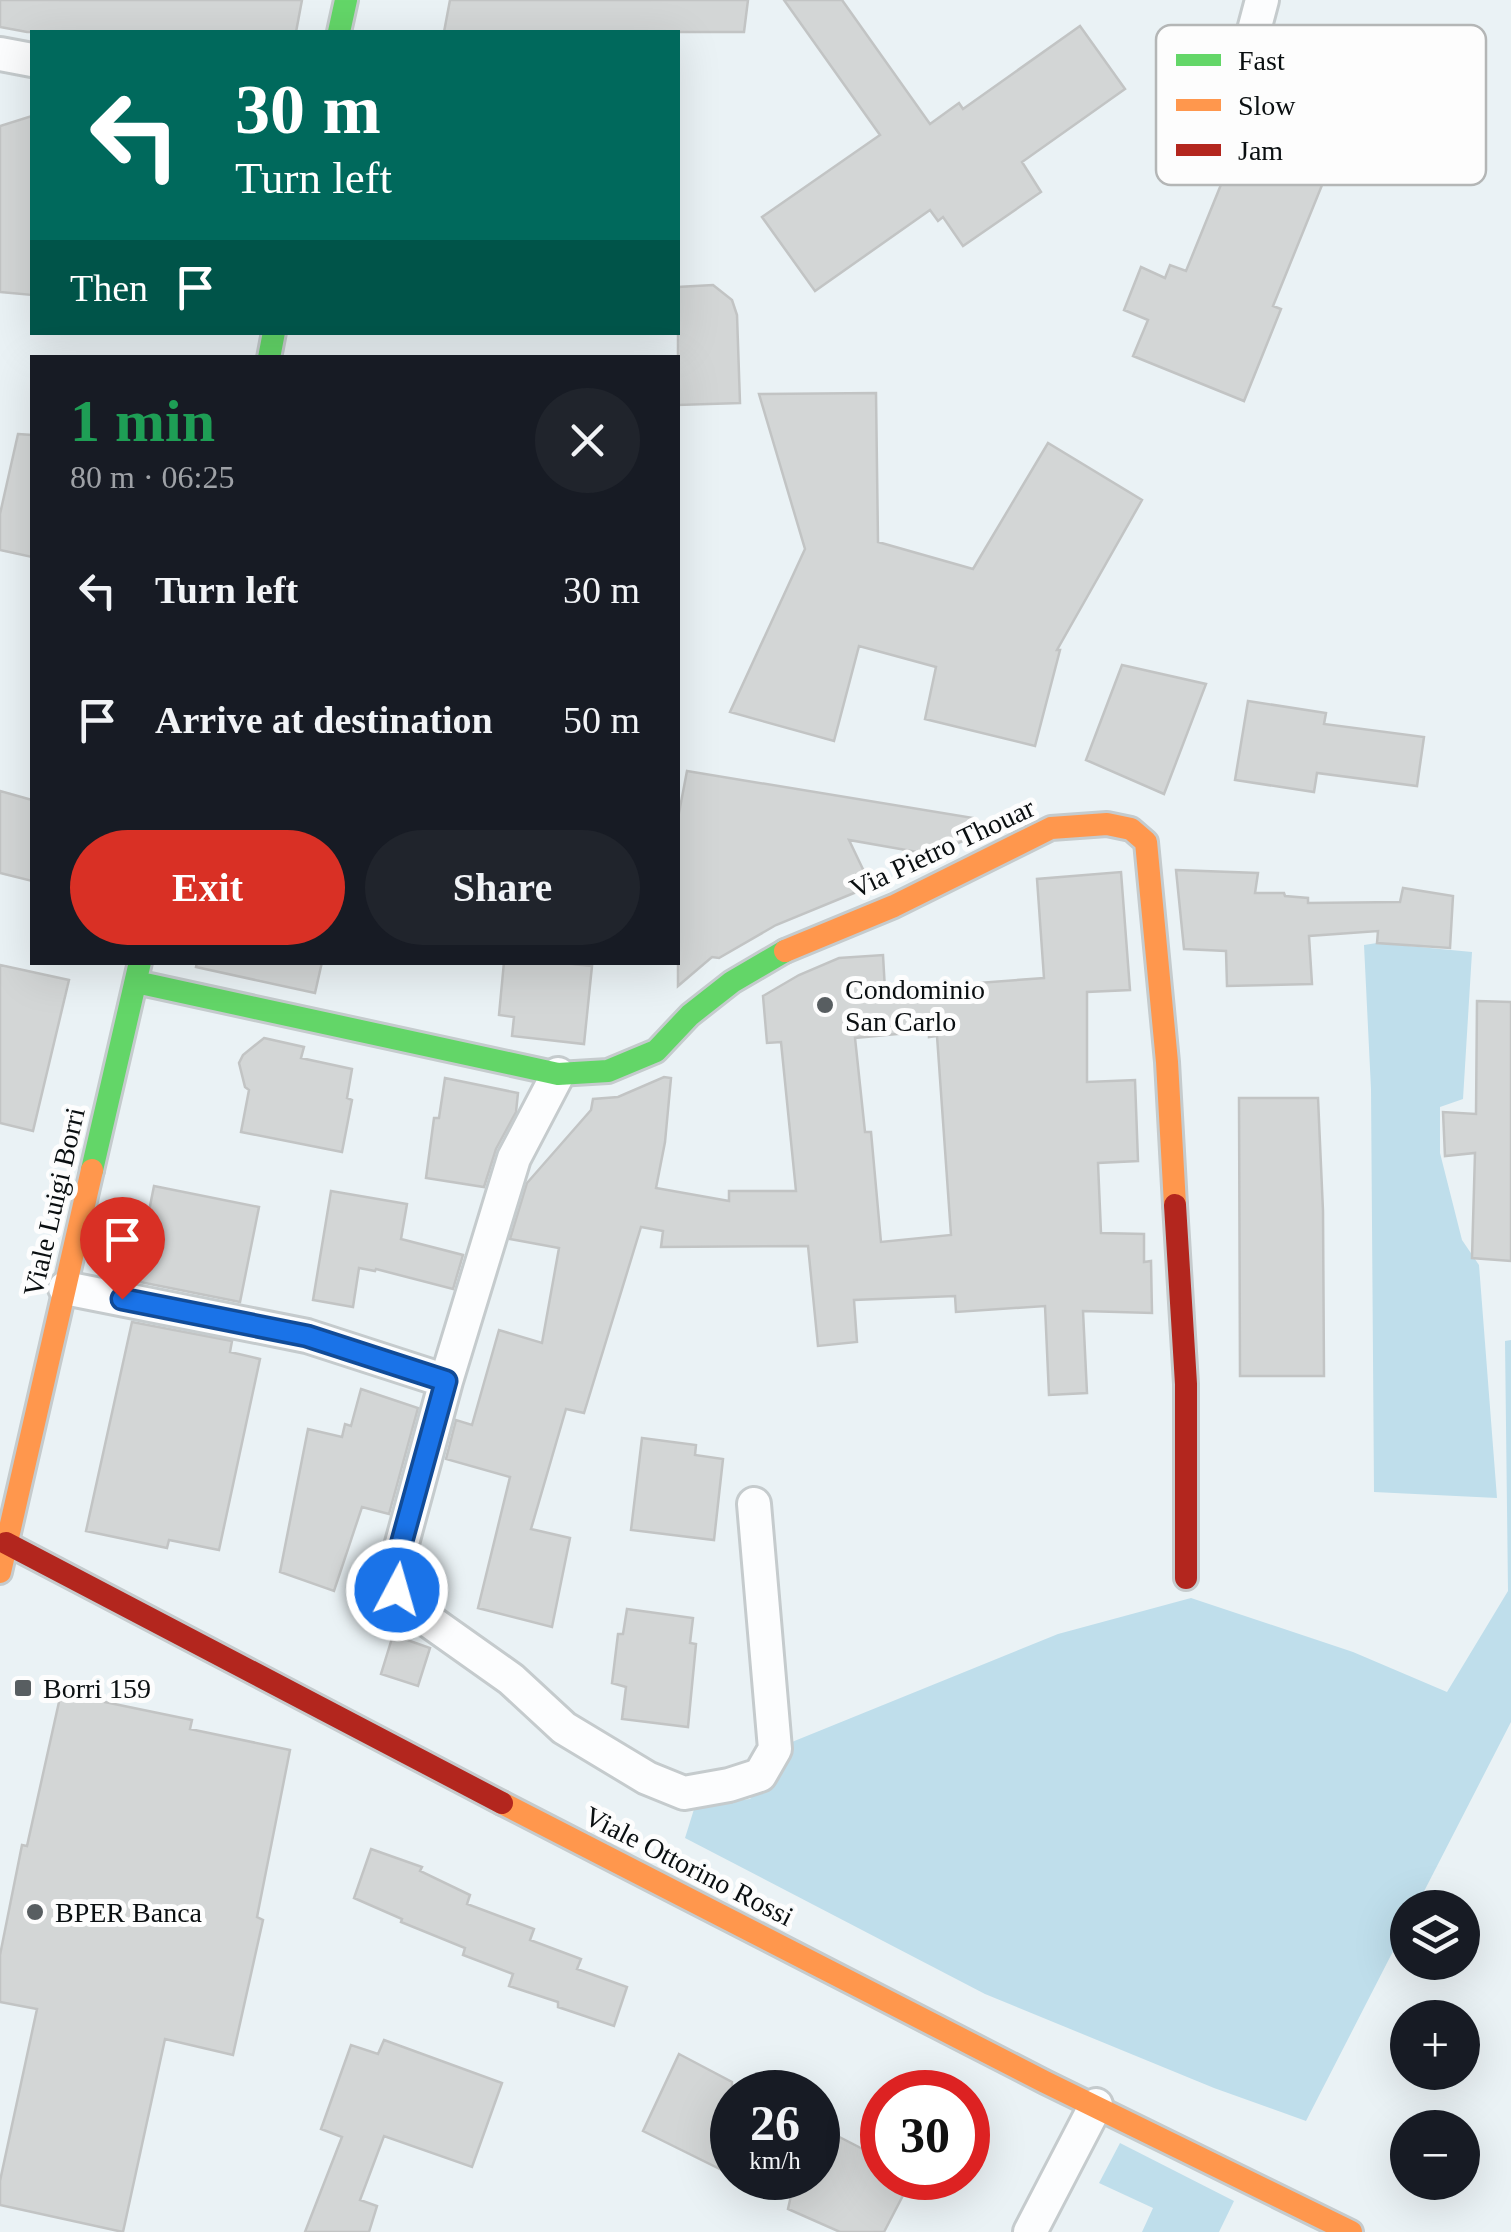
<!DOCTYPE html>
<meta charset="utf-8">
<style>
:root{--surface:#171b24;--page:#20242c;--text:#f1f3f6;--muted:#9ea1a6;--accent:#d93025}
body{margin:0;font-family:"Times New Roman",serif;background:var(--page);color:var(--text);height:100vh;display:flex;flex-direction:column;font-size:38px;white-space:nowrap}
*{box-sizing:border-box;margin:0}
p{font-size:32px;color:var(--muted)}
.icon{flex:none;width:55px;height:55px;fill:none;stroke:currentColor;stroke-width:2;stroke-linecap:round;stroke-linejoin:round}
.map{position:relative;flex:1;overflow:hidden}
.panel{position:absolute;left:30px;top:355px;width:650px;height:610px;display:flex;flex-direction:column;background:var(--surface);border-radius:0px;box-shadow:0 10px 40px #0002}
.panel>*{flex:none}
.guide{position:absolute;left:30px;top:30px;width:650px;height:305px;border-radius:0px;box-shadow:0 10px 40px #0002;background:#00695c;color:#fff;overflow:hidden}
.fabs{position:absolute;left:1390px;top:1890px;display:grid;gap:20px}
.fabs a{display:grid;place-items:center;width:90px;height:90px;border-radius:50%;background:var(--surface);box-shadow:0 10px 40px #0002;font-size:50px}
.speed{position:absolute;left:710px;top:2070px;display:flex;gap:20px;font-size:50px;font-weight:700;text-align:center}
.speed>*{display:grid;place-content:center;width:130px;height:130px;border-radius:50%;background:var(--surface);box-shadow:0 10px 40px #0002;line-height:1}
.speed small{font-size:25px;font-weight:400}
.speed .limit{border:15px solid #d22;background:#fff;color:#111}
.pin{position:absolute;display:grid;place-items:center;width:85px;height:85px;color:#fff;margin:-102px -42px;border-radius:50% 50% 50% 0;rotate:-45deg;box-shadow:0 0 10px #0007}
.pin .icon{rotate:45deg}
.me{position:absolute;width:110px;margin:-55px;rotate:6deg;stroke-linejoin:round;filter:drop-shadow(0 0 8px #0008)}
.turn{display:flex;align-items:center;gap:35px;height:210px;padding:0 40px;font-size:45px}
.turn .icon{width:130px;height:130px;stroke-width:2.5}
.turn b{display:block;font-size:70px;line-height:85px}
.then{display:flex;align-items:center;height:95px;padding:0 40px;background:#0003;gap:20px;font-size:38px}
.round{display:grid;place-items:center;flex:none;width:105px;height:105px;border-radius:52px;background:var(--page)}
.headline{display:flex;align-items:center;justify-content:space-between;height:170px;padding:0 40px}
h1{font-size:60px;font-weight:700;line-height:75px;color:#1e9e55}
.primary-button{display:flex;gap:20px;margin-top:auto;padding:20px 40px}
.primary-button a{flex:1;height:115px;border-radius:60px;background:var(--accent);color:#fff;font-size:40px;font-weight:700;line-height:115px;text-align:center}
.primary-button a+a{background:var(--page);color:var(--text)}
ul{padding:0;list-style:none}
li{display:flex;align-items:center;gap:30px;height:130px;padding:0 40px}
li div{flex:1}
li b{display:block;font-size:38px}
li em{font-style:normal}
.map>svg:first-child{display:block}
.green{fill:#bfdeeb}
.building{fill:#d3d6d6;stroke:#c2c4c4;stroke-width:2.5;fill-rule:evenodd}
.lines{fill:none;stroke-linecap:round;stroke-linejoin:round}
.street-casing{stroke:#c5cbcd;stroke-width:38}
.fast-casing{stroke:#c5cbcd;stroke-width:28}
.slow-casing{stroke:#c5cbcd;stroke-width:28}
.jam-casing{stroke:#c5cbcd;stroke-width:28}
.street{stroke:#fcfdfe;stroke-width:32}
.fast{stroke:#63d668;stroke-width:22}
.slow{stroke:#ff974d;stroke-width:22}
.jam{stroke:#b3261e;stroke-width:22}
.route-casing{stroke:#114b97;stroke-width:25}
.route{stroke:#1a73e8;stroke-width:18}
.poi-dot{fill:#585e61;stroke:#fdfdfd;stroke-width:4}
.labels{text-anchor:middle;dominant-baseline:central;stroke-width:10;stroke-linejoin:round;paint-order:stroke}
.street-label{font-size:28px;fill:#0a0f11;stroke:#fdfdfd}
.poi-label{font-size:28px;fill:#0a0f11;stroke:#fdfdfd;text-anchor:start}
.key{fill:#fdfdfd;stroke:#b4b6b6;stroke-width:2.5}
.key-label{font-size:28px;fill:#0a0f11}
</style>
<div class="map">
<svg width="1511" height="2232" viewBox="0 0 1511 2232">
<rect width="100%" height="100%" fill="#eaf2f5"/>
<path class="green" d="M 1377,943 L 1472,952 L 1463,1099 L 1440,1107 L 1440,1153 L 1462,1240 L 1479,1265 L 1497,1498 L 1374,1492 L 1371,1089 L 1364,945 Z
M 1511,1340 L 1511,1722 L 1416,1907 L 1408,1908 L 1407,1924 L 1306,2121 L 1214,2088 L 985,1994 L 685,1838 L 695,1806 L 750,1799 L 785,1758 L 787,1744 L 1058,1634 L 1191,1598 L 1353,1652 L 1447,1692 L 1508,1591 L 1505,1341 Z
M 1120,2143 L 1234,2201 L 1219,2232 L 1142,2232 L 1153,2208 L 1099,2183 Z"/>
<path class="building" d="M 0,0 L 302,0 L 296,32 L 27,32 L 0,27 Z
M 450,0 L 748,0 L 744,32 L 444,32 Z
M 784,0 L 842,0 L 930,124 L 959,103 L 963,109 L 1080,26 L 1125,89 L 1022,162 L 1041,192 L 963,246 L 943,217 L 938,221 L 930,210 L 815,291 L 762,217 L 880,135 Z
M 32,116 L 32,295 L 0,292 L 0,126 Z
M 1248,118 L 1335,153 L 1273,306 L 1281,309 L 1244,401 L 1133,356 L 1148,320 L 1124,310 L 1141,267 L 1165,278 L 1170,265 L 1186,271 Z
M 713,285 L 732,300 L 737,315 L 740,403 L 678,405 L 678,287 Z
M 876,393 L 878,542 L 973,569 L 1048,443 L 1142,500 L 1057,650 L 1060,650 L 1035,746 L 925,719 L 936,667 L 859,646 L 834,741 L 730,712 L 805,549 L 759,394 Z
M 18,434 L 32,435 L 32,557 L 0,550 L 0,514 Z
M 1122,665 L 1206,684 L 1164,794 L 1086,760 Z
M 1248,701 L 1326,713 L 1324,724 L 1424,737 L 1417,786 L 1317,773 L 1314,792 L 1235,780 Z
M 687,771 L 973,818 L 969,838 L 934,855 L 849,840 L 871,886 L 776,925 L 719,958 L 712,957 L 678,986 L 678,818 Z
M 0,791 L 32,800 L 32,881 L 0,873 Z
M 1176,870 L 1258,873 L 1255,893 L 1284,893 L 1285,896 L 1308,898 L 1308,903 L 1400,902 L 1403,888 L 1453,896 L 1450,948 L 1377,943 L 1378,931 L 1309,936 L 1312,984 L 1227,986 L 1226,951 L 1184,949 Z
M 1121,872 L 1130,990 L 1087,992 L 1087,1082 L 1135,1080 L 1138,1161 L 1098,1163 L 1101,1233 L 1144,1234 L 1144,1262 L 1151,1261 L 1152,1313 L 1083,1311 L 1087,1393 L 1049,1395 L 1045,1306 L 956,1312 L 955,1296 L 854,1300 L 857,1342 L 818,1346 L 808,1246 L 661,1247 L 663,1231 L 641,1227 L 584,1413 L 566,1409 L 531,1529 L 570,1538 L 552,1627 L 478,1608 L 510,1477 L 446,1459 L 456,1420 L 472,1425 L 499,1330 L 542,1343 L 559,1248 L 510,1239 L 527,1183 L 591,1110 L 593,1099 L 618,1097 L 664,1077 L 671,1078 L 665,1142 L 656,1188 L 729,1201 L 729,1191 L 796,1191 L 781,1042 L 767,1043 L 763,996 L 799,975 L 839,958 L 883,955 L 885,990 L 1044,978 L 1037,879 ZM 929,1031 L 929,1037 L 937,1036 L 951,1235 L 881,1242 L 871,1132 L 865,1132 L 855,1038 Z
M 197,962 L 322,962 L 315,993 L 196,967 Z
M 504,962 L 552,962 L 592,966 L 584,1044 L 512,1036 L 514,1017 L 499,1015 Z
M 0,965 L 69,980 L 33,1131 L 0,1123 Z
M 1477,1001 L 1511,1002 L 1511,1261 L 1472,1258 L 1475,1153 L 1445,1156 L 1443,1112 L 1476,1114 Z
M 264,1038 L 304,1047 L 301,1058 L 352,1069 L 347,1098 L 352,1100 L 342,1152 L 241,1132 L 249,1090 L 245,1087 L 239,1063 L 243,1055 Z
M 445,1078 L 518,1093 L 516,1112 L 496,1149 L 484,1187 L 426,1178 L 434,1118 L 439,1118 Z
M 1239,1098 L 1318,1098 L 1323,1211 L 1324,1376 L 1240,1376 Z
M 154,1186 L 259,1207 L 240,1302 L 140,1282 L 141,1277 L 136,1276 Z
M 331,1191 L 407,1204 L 401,1239 L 463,1255 L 453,1289 L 376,1269 L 375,1271 L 359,1268 L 353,1307 L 313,1300 Z
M 132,1322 L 232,1341 L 230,1352 L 260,1359 L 219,1550 L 169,1540 L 167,1548 L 86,1531 Z
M 361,1389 L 418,1408 L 389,1514 L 362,1507 L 334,1591 L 280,1572 L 308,1429 L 342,1437 L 345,1424 L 351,1426 Z
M 642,1438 L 696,1445 L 695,1455 L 723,1459 L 714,1540 L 631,1530 Z
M 627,1609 L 693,1618 L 690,1643 L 696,1644 L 688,1727 L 622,1719 L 626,1687 L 612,1683 L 618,1634 L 623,1634 Z
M 393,1635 L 430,1648 L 418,1686 L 381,1674 Z
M 61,1693 L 192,1720 L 190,1729 L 290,1750 L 257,1917 L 263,1920 L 233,2055 L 165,2039 L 123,2232 L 0,2205 L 0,2181 L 37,2009 L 0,2002 L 0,1955 L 22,1845 L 27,1846 Z
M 371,1849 L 422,1867 L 420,1871 L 470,1895 L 467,1904 L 534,1929 L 530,1940 L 581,1959 L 577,1969 L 627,1987 L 614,2026 L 558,2007 L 558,2002 L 509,1986 L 513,1974 L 463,1955 L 465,1948 L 401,1922 L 402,1919 L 354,1898 Z
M 384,2040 L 502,2083 L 472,2167 L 384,2136 L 360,2200 L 377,2206 L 369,2232 L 305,2232 L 342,2137 L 321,2129 L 351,2045 L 378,2054 Z
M 679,2054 L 732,2082 L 732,2175 L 643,2131 Z
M 818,2126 L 882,2159 L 882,2178 L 912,2178 L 884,2232 L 840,2232 L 788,2209 L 795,2178 L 818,2178 Z"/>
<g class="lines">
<g class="street-casing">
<path id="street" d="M 1253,34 L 1262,0
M 0,54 L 32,60
M 558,1074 L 514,1158 L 446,1381 L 395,1569 L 397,1590 L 408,1606 L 511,1679 L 564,1728 L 647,1778 L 684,1793 L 729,1785 L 760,1775 L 775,1749 L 754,1504
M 65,1288 L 307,1336 L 446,1381
M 1030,2232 L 1096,2105"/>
</g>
<g class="fast-casing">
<path id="fast" d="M 339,32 L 346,0
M 269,358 L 274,332
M 136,982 L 558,1074 L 608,1071 L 656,1051 L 690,1015 L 732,982 L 785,951
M 92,1170 L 140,962"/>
</g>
<g class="slow-casing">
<path id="slow" d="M 785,951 L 894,906 L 1051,828 L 1107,824 L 1131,829 L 1146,842 L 1167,1062 L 1175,1205
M 0,1572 L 92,1170
M 502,1803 L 1045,2082 L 1351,2232"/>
</g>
<g class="jam-casing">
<path id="jam" d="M 1175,1205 L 1186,1384 L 1186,1578
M 6,1543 L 502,1803"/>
</g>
<use href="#street" class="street"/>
<use href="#fast" class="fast"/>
<use href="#slow" class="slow"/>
<use href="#jam" class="jam"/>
</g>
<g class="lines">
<g class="route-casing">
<path id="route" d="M 122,1299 L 307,1336 L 446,1381 L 394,1570 L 397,1590"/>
</g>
<use href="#route" class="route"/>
</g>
<g class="poi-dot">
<circle cx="825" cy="1005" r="10"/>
<rect x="13" y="1678" width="20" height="20" rx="5"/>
<circle cx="35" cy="1912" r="10"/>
</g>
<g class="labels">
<g class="street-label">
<text transform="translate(942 848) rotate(-25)">Via Pietro Thouar</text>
<text transform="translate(54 1202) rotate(-77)">Viale Luigi Borri</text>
<text transform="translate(689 1866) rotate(27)">Viale Ottorino Rossi</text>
</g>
<g class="poi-label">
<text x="845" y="989">Condominio<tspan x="845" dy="32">San Carlo</tspan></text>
<text x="43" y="1688">Borri 159</text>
<text x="55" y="1912">BPER Banca</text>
</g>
</g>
<rect x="1156" y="25" width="330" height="160" rx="15" class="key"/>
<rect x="1176" y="54" width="45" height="12" fill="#63d668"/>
<rect x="1176" y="99" width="45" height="12" fill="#ff974d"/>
<rect x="1176" y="144" width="45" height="12" fill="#b3261e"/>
<g class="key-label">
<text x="1238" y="70">Fast</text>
<text x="1238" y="115">Slow</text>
<text x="1238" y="160">Jam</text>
</g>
</svg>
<div class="fabs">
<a><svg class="icon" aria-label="layers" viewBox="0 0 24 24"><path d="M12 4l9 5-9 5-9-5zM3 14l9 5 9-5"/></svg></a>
<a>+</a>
<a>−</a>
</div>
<div class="speed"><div>26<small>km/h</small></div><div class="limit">30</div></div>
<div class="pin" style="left:122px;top:1299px;background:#d93025"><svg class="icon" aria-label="arrive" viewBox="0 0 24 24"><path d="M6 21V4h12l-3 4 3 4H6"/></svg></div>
<svg class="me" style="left:397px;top:1590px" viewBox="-20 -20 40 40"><circle r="17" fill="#1a73e8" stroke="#fff" stroke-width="3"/><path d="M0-11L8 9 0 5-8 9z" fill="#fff"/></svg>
<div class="guide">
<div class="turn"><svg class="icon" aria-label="left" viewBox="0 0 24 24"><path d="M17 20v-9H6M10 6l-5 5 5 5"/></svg><div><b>30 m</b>Turn left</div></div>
<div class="then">Then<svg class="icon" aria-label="arrive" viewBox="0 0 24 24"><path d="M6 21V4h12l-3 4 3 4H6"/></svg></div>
</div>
<section class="panel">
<div class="headline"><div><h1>1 min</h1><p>80 m · 06:25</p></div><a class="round"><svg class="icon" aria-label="close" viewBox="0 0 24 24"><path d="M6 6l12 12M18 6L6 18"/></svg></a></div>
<ul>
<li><svg class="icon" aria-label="left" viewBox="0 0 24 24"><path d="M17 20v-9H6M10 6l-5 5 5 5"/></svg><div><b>Turn left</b></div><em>30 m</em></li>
<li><svg class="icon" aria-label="arrive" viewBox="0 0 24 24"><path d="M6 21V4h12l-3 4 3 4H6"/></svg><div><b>Arrive at destination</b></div><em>50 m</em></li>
</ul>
<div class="primary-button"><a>Exit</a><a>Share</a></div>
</section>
</div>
